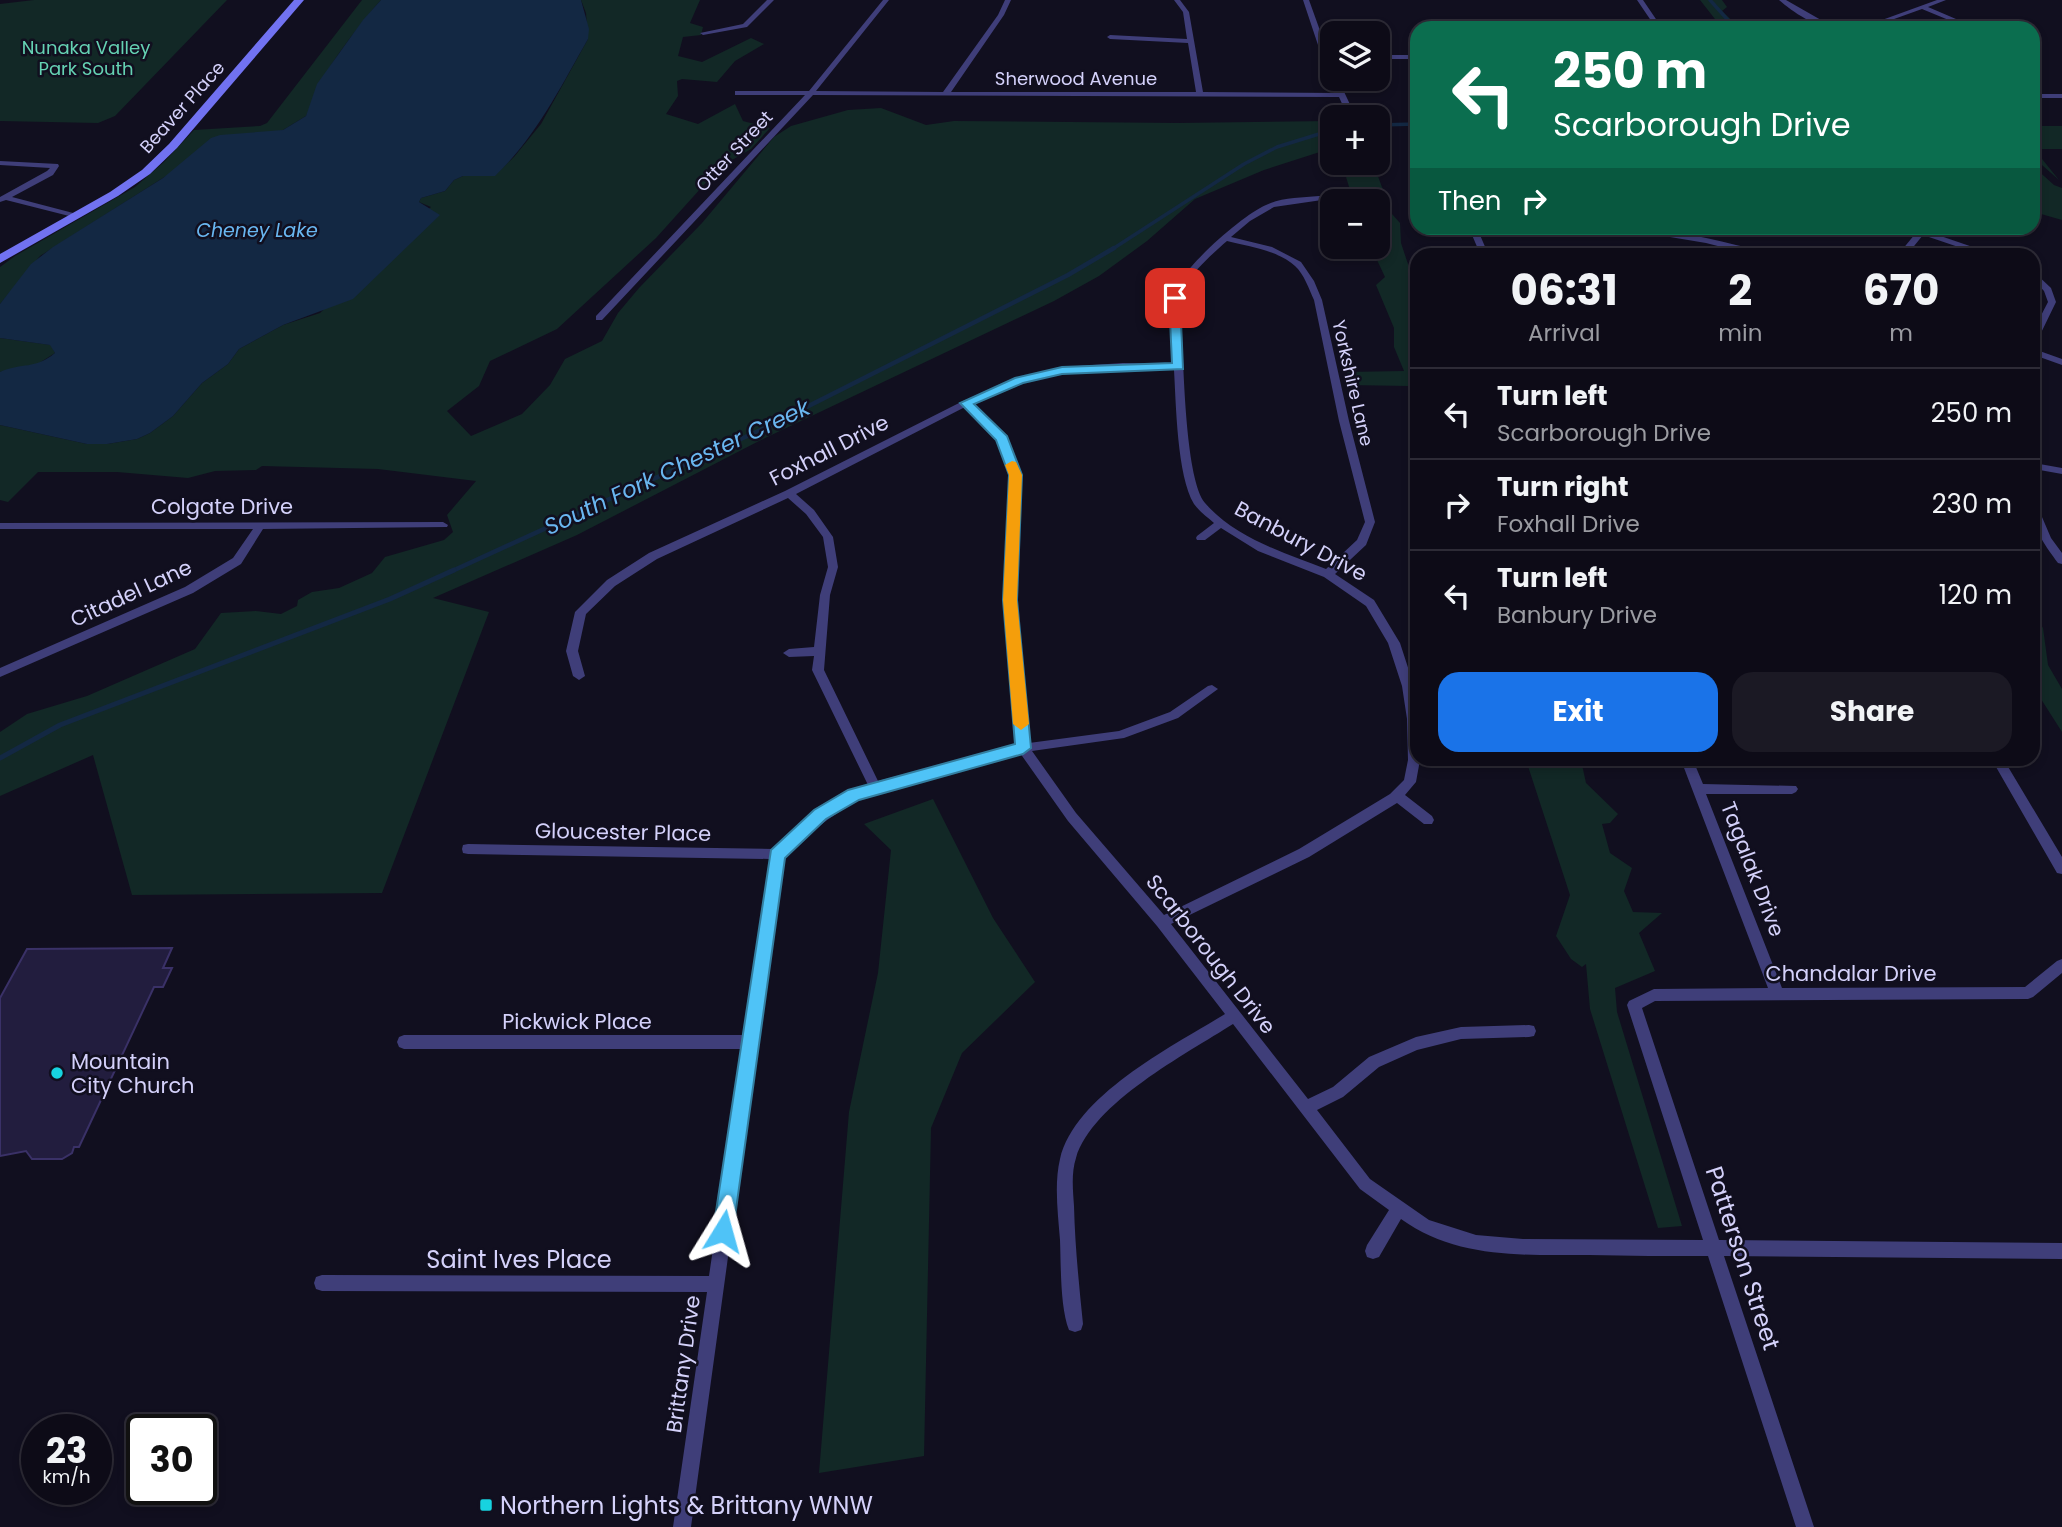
<!DOCTYPE html>
<meta charset="utf-8">
<style>
:root{--surface:#0d0b17;--page:#1b1924;--text:#f1f3f6;--muted:#9a9ba1;--line:#2d2b36;--accent:#1a73e8}
body{margin:0;font-family:Poppins,sans-serif;background:var(--page);color:var(--text);height:100vh;display:flex;flex-direction:column;font-size:26px;white-space:nowrap}
*{box-sizing:border-box;margin:0}
p{font-size:23px;color:var(--muted)}
.icon{flex:none;width:38px;height:38px;fill:none;stroke:currentColor;stroke-width:2;stroke-linecap:round;stroke-linejoin:round}
.map{position:relative;flex:1;overflow:hidden}
.side{position:absolute;left:1410px;top:248px;width:630px;height:518px;display:flex;flex-direction:column;background:var(--surface);border-radius:21px;box-shadow:0 4px 10px #0003,0 0 0 2px var(--line)}
.side>*{flex:none}
.top-card{position:absolute;left:1410px;top:21px;width:630px;height:214px;border-radius:21px;box-shadow:0 4px 10px #0003,0 0 0 2px var(--line);background:#0b6e4f;color:#fff;overflow:hidden}
.controls{position:absolute;left:1320px;top:21px;display:grid;gap:14px}
.controls a{display:grid;place-items:center;width:70px;height:70px;border-radius:14px;background:var(--surface);box-shadow:0 4px 10px #0003,0 0 0 2px var(--line);font-size:35px}
.speed{position:absolute;left:21px;top:1414px;display:flex;gap:14px;font-size:35px;font-weight:700;text-align:center}
.speed>*{display:grid;place-content:center;width:91px;height:91px;border-radius:50%;background:var(--surface);box-shadow:0 4px 10px #0003,0 0 0 2px var(--line);line-height:1}
.speed small{font-size:18px;font-weight:400}
.speed .limit{border:4px solid #111;border-radius:10px;background:#fff;color:#111}
.pin{position:absolute;display:grid;place-items:center;width:60px;height:60px;color:#fff;margin:-30px;border-radius:14px;box-shadow:0 4px 10px #0006}
.me{position:absolute;width:77px;margin:-38px;rotate:8deg;stroke-linejoin:round;filter:drop-shadow(0 0 5px #0008)}
.turn{display:flex;align-items:center;gap:24px;height:147px;padding:0 28px;font-size:32px}
.turn .icon{width:91px;height:91px;stroke-width:2.5}
.turn b{display:block;font-size:49px;line-height:60px}
.then{display:flex;align-items:center;height:66px;padding:0 28px;background:#0003;gap:14px;font-size:26px}
.eta{display:flex;justify-content:space-evenly;align-items:center;height:119px;text-align:center}
.eta b{font-size:42px;font-weight:700;line-height:49px}
.button{display:flex;gap:14px;margin-top:auto;padding:14px 28px}
.button a{flex:1;height:80px;border-radius:21px;background:var(--accent);color:#fff;font-size:28px;font-weight:700;line-height:80px;text-align:center}
.button a+a{background:var(--page);color:var(--text)}
ul{padding:0;list-style:none}
li{display:flex;align-items:center;gap:21px;height:91px;padding:0 28px;border-top:2px solid var(--line)}
li div{flex:1}
li b{display:block;font-size:26px}
li em{font-style:normal}
.map>svg:first-child{display:block}
.green{fill:#122826}
.water{fill:#132843}
.lines{fill:none;stroke-linecap:round;stroke-linejoin:round}
.stream-far2{stroke:#132843;stroke-width:3.5}
.stream-far1{stroke:#132843;stroke-width:4.5}
.stream{stroke:#132843;stroke-width:5}
.building{fill:#221d3e;stroke:#3a3167;stroke-width:2}
.street{fill:#3f3e79;fill-rule:evenodd}
.secondary{fill:#7172f1;fill-rule:evenodd}
.route{fill:#4fc3f7;stroke:#337fa1;stroke-width:2}
.slow{fill:#f59e0b}
.poi-dot{fill:#17d3e0;stroke:#110f1f;stroke-width:2.5}
.labels{text-anchor:middle;dominant-baseline:central;stroke-width:5;stroke-linejoin:round;paint-order:stroke}
.far-park-label{font-size:18px;fill:#65d2b3;stroke:#110f1f}
.far-street-label{font-size:18px;fill:#d4d1fa;stroke:#110f1f}
.far-water-label{font-size:19px;font-style:italic;fill:#69b6f0;stroke:#110f1f}
.street-label{font-size:21px;fill:#d4d1fa;stroke:#110f1f}
.poi-label{font-size:21px;fill:#d4d1fa;stroke:#110f1f;text-anchor:start}
.water-label{font-size:23px;font-style:italic;fill:#69b6f0;stroke:#110f1f}
.near-street-label{font-size:24px;fill:#d4d1fa;stroke:#110f1f}
.near-poi-label{font-size:24px;fill:#d4d1fa;stroke:#110f1f;text-anchor:start}
</style>
<div class="map">
<svg width="2062" height="1527" viewBox="0 0 2062 1527">
<rect width="100%" height="100%" fill="#110f1f"/>
<path class="green" d="M 34,0 L 227,0 L 115,116 L 98,123 L 0,121 L 0,4 Z
M 362,0 L 381,0 C 359,25 327,66 314,96 C 311,103 310,109 306,116 L 283,130 L 177,169 L 40,256 L 0,304 L 0,267 L 15,256 L 135,187 L 164,162 L 194,130 L 260,126 L 267,123 Z
M 581,0 L 700,0 L 690,23 L 703,27 L 701,35 L 683,37 L 678,56 L 702,62 L 751,38 L 764,44 L 735,61 L 717,82 L 682,79 L 677,81 L 678,96 L 666,114 L 698,124 L 735,104 L 743,121 L 770,128 L 751,149 L 720,167 L 656,238 L 557,329 L 490,361 L 479,386 L 447,411 L 471,436 L 522,414 L 550,385 L 565,359 L 602,341 L 618,313 L 639,288 L 702,223 L 774,137 L 791,126 L 848,110 L 881,108 L 926,125 L 954,121 L 1178,123 L 1332,121 L 1332,155 L 1326,150 L 1264,170 L 1195,199 L 1147,241 L 1099,276 L 1054,301 L 759,441 L 577,535 L 433,598 L 489,612 L 382,893 L 132,895 L 93,755 L 0,796 L 0,732 L 27,714 L 87,696 L 195,649 L 221,613 L 256,611 L 281,614 L 297,606 L 298,600 L 312,592 L 339,588 L 372,573 L 385,557 L 444,540 L 453,532 L 447,515 L 476,481 L 378,469 L 262,466 L 256,470 L 215,471 L 188,478 L 117,472 L 38,472 L 8,502 L 0,500 L 0,425 L 87,444 L 107,444 L 137,439 L 150,433 L 173,416 L 202,383 L 228,364 L 239,349 L 283,325 L 320,313 L 431,207 L 419,202 L 421,198 L 445,191 L 454,180 L 463,176 L 495,175 L 514,157 L 541,124 L 588,39 L 586,13 Z
M 1700,0 L 1722,0 L 1727,7 L 1722,11 L 1740,28 L 1722,28 Z
M 2034,126 L 2062,126 L 2062,149 L 2034,149 L 2059,180 L 2034,158 Z
M 1335,163 L 1373,163 L 1392,214 L 1400,223 L 1401,243 L 1417,291 L 1417,413 L 1408,386 L 1349,385 L 1347,372 L 1404,371 L 1394,347 L 1394,328 L 1376,285 L 1385,277 L 1377,260 L 1366,257 L 1377,247 L 1377,201 L 1343,201 L 1346,192 L 1350,190 L 1343,167 L 1334,166 Z
M 2034,167 L 2054,185 L 2062,188 L 2062,220 L 2034,212 Z
M 0,338 L 51,345 L 55,353 L 36,365 L 0,372 Z
M 2034,615 L 2043,628 L 2048,665 L 2062,689 L 2062,732 L 2034,688 Z
M 1526,760 L 1581,760 L 1586,783 L 1618,814 L 1610,823 L 1602,824 L 1610,853 L 1632,868 L 1624,891 L 1633,912 L 1662,913 L 1639,933 L 1655,971 L 1615,988 L 1617,1012 L 1682,1226 L 1658,1228 L 1590,1009 L 1586,964 L 1582,967 L 1571,959 L 1556,936 L 1570,895 Z
M 933,799 L 993,918 L 1035,982 L 962,1053 L 931,1128 L 924,1456 L 819,1473 L 849,1112 L 878,973 L 891,850 L 864,824 Z"/>
<path class="water" d="M 381,0 L 581,0 L 589,29 L 588,39 C 560,88 536,137 495,176 L 463,176 L 454,180 L 445,191 L 421,198 L 419,202 L 440,215 L 353,299 L 283,325 L 239,349 L 228,364 L 202,383 L 173,416 L 150,433 L 137,439 L 107,444 L 87,444 L 0,425 L 0,372 C 23,362 34,370 55,353 L 50,345 L 0,338 L 0,304 L 31,264 L 53,247 L 163,178 L 211,138 L 220,135 L 283,130 L 306,116 L 317,84 L 363,20 Z"/>
<g class="lines">
<path class="stream-far2" d="M 1710,0 L 1735,28
M 1377,125 L 1418,124
M 1111,250 L 1244,164 L 1277,147 L 1332,130"/>
<path class="stream-far1" d="M 450,572 L 767,427 L 1068,275 L 1114,248"/>
<path class="stream" d="M 0,758 L 60,725 L 390,599 L 454,570"/>
</g>
<path class="building" d="M 172,948 L 163,968 L 172,968 L 163,987 L 154,987 L 79,1147 L 74,1147 L 72,1153 L 62,1159 L 32,1159 L 26,1151 L 0,1156 L 0,998 L 27,949 Z"/>
<g class="lines">
<path class="street" d="M 767,0 L 774,0 L 747,27 L 703,35 L 700,33 L 743,24 Z
M 883,0 L 889,0 L 816,91 L 943,92 L 998,15 L 1005,0 L 1011,0 L 1004,15 L 951,92 L 1196,92 L 1188,43 L 1110,39 L 1107,37 L 1110,35 L 1187,39 L 1183,12 L 1174,0 L 1180,0 L 1189,12 L 1203,92 L 1337,93 L 1330,79 L 1332,77 L 1338,79 L 1355,115 L 1348,117 L 1339,97 L 813,95 L 602,320 L 596,320 L 596,316 L 805,95 L 735,95 L 735,91 L 809,91 Z
M 1303,0 L 1309,0 L 1332,64 L 1332,77 L 1328,75 Z
M 1637,0 L 1643,0 L 1662,28 L 1656,28 Z
M 1779,0 L 1786,0 L 1835,28 C 1816,28 1793,12 1779,0 Z
M 1937,0 L 1946,0 L 1928,7 L 1977,28 L 1968,28 L 1922,9 L 1869,28 L 1860,28 Z
M 1377,55 L 1418,55 L 1418,59 L 1377,59 Z
M 2034,94 L 2062,94 L 2062,98 L 2034,98 Z
M 0,161 L 58,164 L 59,166 L 53,175 L 12,197 L 77,214 L 77,218 L 6,200 L 0,202 L 0,197 L 47,171 L 50,168 L 0,165 Z
M 1319,196 L 1322,196 L 1322,200 L 1274,207 L 1250,221 L 1231,237 L 1272,247 L 1301,262 L 1314,281 L 1322,300 L 1349,421 L 1375,522 L 1366,545 L 1335,574 L 1374,600 L 1400,643 L 1414,686 L 1418,710 L 1418,760 L 1420,760 L 1416,782 L 1405,795 L 1432,816 L 1434,820 L 1432,824 L 1424,824 L 1397,803 L 1309,857 L 1171,924 L 1308,1099 L 1333,1087 L 1369,1057 L 1416,1037 L 1461,1027 L 1529,1025 L 1534,1026 L 1536,1031 L 1534,1036 L 1529,1037 L 1461,1039 L 1417,1050 L 1379,1067 L 1343,1097 L 1317,1110 L 1370,1179 L 1429,1220 L 1476,1235 L 1523,1239 L 1703,1240 L 1627,1005 L 1629,1001 L 1654,989 L 1768,988 L 1681,760 L 1693,760 L 1703,784 L 1796,786 L 1798,789 L 1796,792 L 1792,794 L 1706,794 L 1782,988 L 2025,987 L 2057,961 L 2062,959 L 2062,973 L 2033,997 L 2028,999 L 1655,1001 L 1642,1008 L 1719,1240 L 2062,1243 L 2062,1259 L 1724,1256 L 1814,1527 L 1796,1527 L 1708,1256 C 1669,1256 1629,1256 1589,1255 C 1524,1255 1456,1259 1401,1219 L 1379,1257 L 1373,1259 L 1367,1257 L 1365,1251 L 1367,1245 L 1389,1210 L 1360,1189 L 1233,1024 C 1186,1054 1092,1103 1076,1158 C 1071,1173 1073,1191 1074,1206 C 1075,1246 1079,1285 1083,1324 L 1081,1330 L 1075,1332 L 1069,1330 C 1060,1308 1061,1264 1060,1240 C 1058,1214 1054,1184 1060,1159 C 1075,1095 1173,1046 1225,1014 L 1157,926 L 1068,821 L 1020,753 L 878,791 C 841,807 812,830 783,856 L 691,1527 L 673,1527 L 707,1292 L 322,1291 L 316,1289 L 314,1283 L 316,1277 L 322,1275 L 709,1276 L 742,1049 L 404,1049 L 399,1047 L 397,1042 L 399,1037 L 404,1035 L 744,1035 L 770,859 L 468,854 L 463,853 L 462,849 L 463,845 L 468,844 L 774,849 C 803,823 832,800 868,785 L 812,670 L 814,656 L 789,657 L 783,653 L 789,649 L 814,647 L 820,595 L 828,567 L 823,537 L 806,514 L 788,498 L 657,559 L 615,586 L 586,614 L 578,651 L 585,676 L 579,680 L 573,676 L 566,651 L 575,612 L 607,580 L 649,553 L 785,491 L 963,401 L 1016,379 L 1062,367 L 1123,363 L 1174,364 C 1173,347 1168,314 1171,299 C 1175,274 1242,215 1266,205 C 1282,197 1301,198 1319,196 ZM 1227,241 C 1248,246 1279,251 1295,266 C 1304,274 1309,289 1314,300 L 1339,421 L 1365,522 L 1357,540 L 1326,569 C 1285,553 1235,538 1205,503 C 1186,480 1184,374 1182,341 C 1181,328 1177,310 1179,298 C 1183,280 1213,253 1227,241 ZM 1123,369 L 1174,370 C 1176,403 1177,476 1194,504 C 1199,511 1207,517 1214,523 L 1197,536 L 1196,538 L 1197,540 L 1205,540 L 1221,528 L 1258,551 L 1324,577 L 1366,606 L 1388,643 L 1402,686 L 1407,719 L 1408,760 L 1404,780 L 1390,794 L 1299,849 L 1164,915 L 1076,813 L 1032,751 L 1124,738 L 1178,718 L 1218,689 L 1212,685 L 1208,686 L 1170,712 L 1119,731 L 1029,743 L 1016,600 L 1021,475 L 1005,437 L 972,404 L 1022,383 L 1062,373 ZM 965,407 L 998,440 L 1011,475 L 1004,600 L 1017,745 L 878,781 L 824,670 L 830,595 L 838,567 L 833,537 L 814,510 L 796,494 Z
M 1469,228 L 1477,228 L 1489,256 L 1481,256 Z
M 1597,228 C 1642,224 1692,234 1736,245 C 1748,248 1761,250 1772,256 L 1757,256 L 1706,243 L 1664,236 L 1601,230 Z
M 1920,228 L 1928,228 L 1926,231 L 1999,256 L 1985,256 L 1923,235 L 1906,256 L 1897,256 Z
M 2034,272 L 2051,288 L 2056,302 L 2039,337 L 2034,340 L 2034,329 L 2048,302 L 2044,291 L 2034,280 Z
M 2034,349 L 2062,359 L 2062,365 L 2034,355 Z
M 2034,463 L 2062,468 L 2062,474 L 2034,469 Z
M 2034,507 L 2039,510 L 2051,538 L 2062,553 L 2062,564 L 2058,563 C 2045,545 2032,529 2034,507 Z
M 443,522 L 448,525 L 447,527 L 263,529 L 241,564 L 193,593 L 0,677 L 0,668 L 185,587 L 233,558 L 253,529 L 0,529 L 0,523 Z
M 1992,760 L 2004,760 L 2062,857 L 2062,874 L 2057,873 Z"/>
<path class="secondary" d="M 294,0 L 304,0 L 177,148 L 150,174 L 118,196 L 0,263 L 0,254 L 110,192 L 142,170 L 169,144 Z"/>
</g>
<path class="route" d="M 1175,294 L 1180,298 L 1183,369 L 1062,374 L 1023,383 L 974,404 L 1007,436 L 1022,475 L 1017,600 L 1031,748 L 1023,754 L 859,800 L 826,819 L 785,858 L 733,1231 L 730,1238 L 723,1241 L 716,1238 L 713,1231 L 771,850 L 814,810 L 848,790 L 1015,744 L 1003,600 L 1009,475 L 996,440 L 960,403 L 1015,378 L 1062,367 L 1172,363 L 1169,298 Z"/>
<path class="slow" d="M 1012,461 L 1016,462 L 1022,475 L 1017,600 L 1029,724 L 1021,730 L 1013,724 L 1003,600 L 1009,475 L 1005,465 Z"/>
<g class="poi-dot">
<circle cx="57" cy="1073" r="7"/>
<rect x="479" y="1498" width="14" height="14" rx="3.5"/>
</g>
<g class="labels">
<g class="far-park-label">
<text x="86" y="47">Nunaka Valley<tspan x="86" dy="21">Park South</tspan></text>
</g>
<g class="far-street-label">
<text x="1076" y="78">Sherwood Avenue</text>
<text transform="translate(182 107) rotate(-48)">Beaver Place</text>
<text transform="translate(734 151) rotate(-47)">Otter Street</text>
<text transform="translate(1353 383) rotate(77)">Yorkshire Lane</text>
</g>
<g class="far-water-label">
<text x="257" y="230">Cheney Lake</text>
</g>
<g class="street-label">
<text transform="translate(829 450) rotate(-27)">Foxhall Drive</text>
<text x="222" y="506">Colgate Drive</text>
<text transform="translate(1301 541) rotate(28)">Banbury Drive</text>
<text transform="translate(131 593) rotate(-25)">Citadel Lane</text>
<text transform="translate(623 832) rotate(1)">Gloucester Place</text>
<text transform="translate(1753 869) rotate(69)">Tagalak Drive</text>
<text transform="translate(1211 954) rotate(52)">Scarborough Drive</text>
<text x="1851" y="973">Chandalar Drive</text>
<text x="577" y="1021">Pickwick Place</text>
<text transform="translate(683 1364) rotate(-82)">Brittany Drive</text>
</g>
<g class="poi-label">
<text x="71" y="1061">Mountain<tspan x="71" dy="24">City Church</tspan></text>
</g>
<g class="water-label">
<text transform="translate(677 467) rotate(-25)">South Fork Chester Creek</text>
</g>
<g class="near-street-label">
<text transform="translate(1743 1258) rotate(72)">Patterson Street</text>
<text x="519" y="1259">Saint Ives Place</text>
</g>
<g class="near-poi-label">
<text x="500" y="1505">Northern Lights &amp; Brittany WNW</text>
</g>
</g>
</svg>
<div class="controls">
<a><svg class="icon" aria-label="layers" viewBox="0 0 24 24"><path d="M12 4l9 5-9 5-9-5zM3 14l9 5 9-5"/></svg></a>
<a>+</a>
<a>−</a>
</div>
<div class="speed"><div>23<small>km/h</small></div><div class="limit">30</div></div>
<div class="pin" style="left:1175px;top:298px;background:#d93025"><svg class="icon" aria-label="arrive" viewBox="0 0 24 24"><path d="M6 21V4h12l-3 4 3 4H6"/></svg></div>
<svg class="me" style="left:723px;top:1231px" viewBox="-20 -20 40 40"><path d="M0-17L14 15 0 8-14 15z" fill="#4fc3f7" stroke="#fff" stroke-width="4"/></svg>
<div class="top-card">
<div class="turn"><svg class="icon" aria-label="left" viewBox="0 0 24 24"><path d="M17 20v-9H6M10 6l-5 5 5 5"/></svg><div><b>250 m</b>Scarborough Drive</div></div>
<div class="then">Then<svg class="icon" aria-label="right" viewBox="0 0 24 24"><path d="M7 20v-9h11M14 6l5 5-5 5"/></svg></div>
</div>
<section class="side">
<div class="eta">
<div><b>06:31</b><p>Arrival</p></div>
<div><b>2</b><p>min</p></div>
<div><b>670</b><p>m</p></div>
</div>
<ul>
<li><svg class="icon" aria-label="left" viewBox="0 0 24 24"><path d="M17 20v-9H6M10 6l-5 5 5 5"/></svg><div><b>Turn left</b><p>Scarborough Drive</p></div><em>250 m</em></li>
<li><svg class="icon" aria-label="right" viewBox="0 0 24 24"><path d="M7 20v-9h11M14 6l5 5-5 5"/></svg><div><b>Turn right</b><p>Foxhall Drive</p></div><em>230 m</em></li>
<li><svg class="icon" aria-label="left" viewBox="0 0 24 24"><path d="M17 20v-9H6M10 6l-5 5 5 5"/></svg><div><b>Turn left</b><p>Banbury Drive</p></div><em>120 m</em></li>
</ul>
<div class="button"><a>Exit</a><a>Share</a></div>
</section>
</div>
